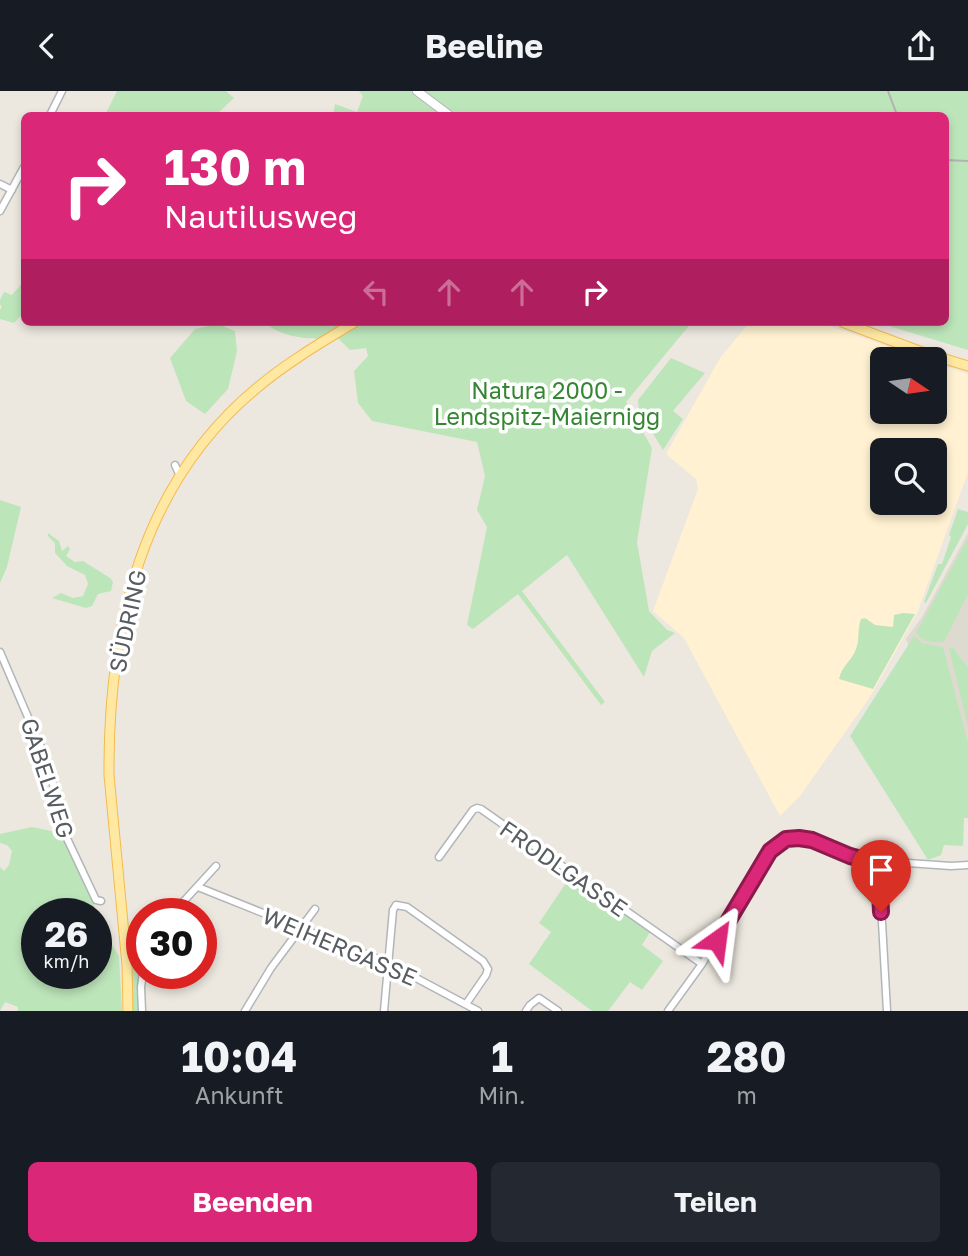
<!DOCTYPE html>
<html lang="de">
<meta charset="utf-8">
<style>
:root{--surface:#171b24;--page:#242831;--text:#f1f3f6;--muted:#9ea1a6;--accent:#db2777}
body{margin:0;font-family:"Golos Text",sans-serif;background:var(--page);color:var(--text);height:100vh;display:flex;flex-direction:column;font-size:26px;white-space:nowrap}
*{box-sizing:border-box;margin:0}
p{font-size:23px;color:var(--muted)}
.icon{flex:none;width:38px;height:38px;fill:none;stroke:currentColor;stroke-width:2;stroke-linecap:round;stroke-linejoin:round}
.map{position:relative;height:920px;overflow:hidden}
.details{display:flex;flex-direction:column;background:var(--surface);flex:1}
.details>*{flex:none}
.guide{position:absolute;left:21px;top:21px;width:928px;height:214px;border-radius:10px;box-shadow:0 4px 10px #0003;background:#db2777;color:#fff;overflow:hidden}
.needle{width:46px;rotate:103deg}
.tools{position:absolute;left:870px;top:256px;display:grid;gap:14px}
.tools a{display:grid;place-items:center;width:77px;height:77px;border-radius:10px;background:var(--surface);box-shadow:0 4px 10px #0003;font-size:35px}
.speed{position:absolute;left:21px;top:807px;display:flex;gap:14px;font-size:35px;font-weight:700;text-align:center}
.speed>*{display:grid;place-content:center;width:91px;height:91px;border-radius:50%;background:var(--surface);box-shadow:0 4px 10px #0003;line-height:1}
.speed small{font-size:18px;font-weight:400}
.speed .limit{border:10px solid #d22;background:#fff;color:#111}
.pin{position:absolute;display:grid;place-items:center;width:60px;height:60px;color:#fff;margin:-72px -30px;border-radius:50% 50% 50% 0;rotate:-45deg;box-shadow:0 0 7px #0007}
.pin .icon{rotate:45deg}
.me{position:absolute;width:77px;margin:-38px;rotate:31deg;stroke-linejoin:round;filter:drop-shadow(0 0 5px #0008)}
.turn{display:flex;align-items:center;gap:24px;height:147px;padding:0 28px;font-size:32px}
.turn .icon{width:91px;height:91px;stroke-width:2.5}
.turn b{display:block;font-size:49px;line-height:60px}
.lanes{display:flex;align-items:center;height:66px;padding:0 28px;background:#0003;justify-content:center;gap:35px;direction:ltr}
.lanes .off{opacity:.35}
.eta{display:flex;justify-content:space-evenly;align-items:center;height:119px;text-align:center}
.eta b{font-size:42px;font-weight:700;line-height:49px}
.primary-button{display:flex;gap:14px;margin-top:auto;padding:14px 28px}
.primary-button a{flex:1;height:80px;border-radius:10px;background:var(--accent);color:#fff;font-size:28px;font-weight:700;line-height:80px;text-align:center}
.primary-button a+a{background:var(--page);color:var(--text)}
header{display:flex;justify-content:space-between;align-items:center;height:91px;padding:0 28px;background:var(--surface);font-size:32px;font-weight:700}
.map>svg:first-child{display:block}
.commercial{fill:#fff1d1;fill-rule:evenodd}
.education{fill:#dedad0}
.green{fill:#bde5ba;fill-rule:evenodd}
.lines{fill:none;stroke-linecap:round;stroke-linejoin:round}
.minor-casing{stroke:#b2b6bb;stroke-width:9}
.secondary-casing{stroke:#b3b7bd;stroke-width:10}
.primary-casing{stroke:#f5b94f;stroke-width:11}
.minor{stroke:#fff;stroke-width:6}
.secondary{stroke:#fff;stroke-width:8}
.primary{stroke:#ffe8a1;stroke-width:9}
.tram{stroke:#b1b2b2;stroke-width:2}
.route-casing{stroke:#8e194d;stroke-width:18}
.route{stroke:#db2777;stroke-width:12}
.labels{text-anchor:middle;dominant-baseline:central;stroke-width:7;stroke-linejoin:round;paint-order:stroke}
.park-label{font-size:23px;fill:#358632;stroke:#fff}
.street-label{font-size:23px;fill:#585d61;stroke:#fff}
</style>
<header><svg class="icon" aria-label="back" viewBox="0 0 24 24"><path d="M15 5l-7 7 7 7"/></svg>Beeline<svg class="icon" aria-label="share" viewBox="0 0 24 24"><path d="M12 15V3M7 8l5-5 5 5M5 13v7h14v-7"/></svg></header>
<div class="map">
<svg width="968" height="920" viewBox="0 0 968 920">
<rect width="100%" height="100%" fill="#ece8df"/>
<path class="commercial" d="M 750,231 L 819,231 L 923,268 L 882,268 L 882,320 L 934,320 L 935,272 L 968,283 L 968,381 L 918,520 L 870,606 L 800,705 L 780,725 L 684,547 L 653,520 L 698,398 L 696,388 L 666,363 L 720,267 ZM 882,359 L 934,359 L 934,411 L 882,411 Z"/>
<path class="education" d="M 968,442 L 968,706 L 906,548 L 922,526 Z"/>
<path class="green" d="M 117,0 L 226,0 L 234,7 L 216,24 L 105,24 Z
M 359,0 L 968,0 L 968,259 L 876,231 L 945,231 L 945,24 L 333,24 L 335,13 L 357,21 L 363,5 Z
M 24,190 L 24,221 L 14,232 L 0,228 L 0,219 L 2,215 L 0,214 L 0,209 L 4,201 L 12,204 Z
M 264,231 L 692,231 L 626,311 L 652,357 L 637,451 L 649,520 L 667,539 L 675,542 L 652,560 L 644,586 L 567,464 L 522,500 L 605,611 L 601,614 L 518,503 L 473,538 L 467,534 L 487,436 L 477,419 L 485,385 L 477,351 L 372,330 L 358,312 L 354,280 L 368,265 L 366,257 L 350,259 L 339,248 C 314,248 284,249 264,231 Z
M 217,233 L 235,240 L 237,260 L 228,298 L 205,323 L 186,310 L 170,267 L 195,238 Z
M 671,267 L 705,282 L 673,320 L 683,328 L 663,359 L 639,320 L 638,309 Z
M 0,409 L 21,416 L 7,476 L 0,492 Z
M 958,418 L 968,421 L 968,433 L 926,512 L 924,511 L 938,473 L 942,473 L 951,446 L 949,444 Z
M 48,442 L 59,450 L 62,460 L 68,455 L 70,458 L 66,465 L 75,471 L 83,470 L 110,487 L 113,491 L 111,500 L 98,503 L 92,515 L 86,517 L 52,507 L 61,502 L 73,507 L 83,505 L 88,493 L 85,484 L 67,475 L 55,462 L 55,452 L 48,445 Z
M 968,447 L 968,503 L 944,551 C 934,551 923,552 916,542 Z
M 903,522 L 915,523 L 873,598 L 839,588 C 842,574 852,570 856,558 C 860,548 857,538 861,528 L 865,527 L 875,534 L 893,536 L 894,524 Z
M 914,545 L 922,552 L 943,556 L 968,652 L 968,727 L 964,727 L 963,755 L 944,754 L 941,764 L 928,769 L 850,645 Z
M 949,557 L 954,557 L 958,564 L 968,576 L 968,636 Z
M 32,736 L 61,742 L 93,811 L 100,834 L 119,865 L 122,920 L 18,920 L 18,916 L 5,911 L 0,920 L 0,776 L 4,780 L 9,774 L 12,760 L 7,754 L 0,752 L 0,743 ZM 37,822 L 96,822 L 96,882 L 37,882 Z
M 570,786 L 650,841 L 642,854 L 663,870 L 642,899 L 630,891 L 608,920 L 592,920 L 529,873 L 551,841 L 539,832 Z
M 128,837 L 142,842 L 139,920 L 132,920 L 131,878 Z"/>
<g class="lines">
<g class="minor-casing">
<path id="minor" d="M 50,24 L 62,0
M 0,93 L 12,99
M 0,120 L 24,76
M 175,374 L 180,385
M 0,561 L 49,675 L 63,739 L 96,809 L 101,810
M 439,766 L 473,719 L 477,717 L 481,718 L 702,873
M 882,771 L 879,778 L 887,920
M 198,796 L 388,872 L 478,920
M 173,822 L 216,775
M 142,920 L 141,896 L 143,882
M 245,920 L 271,877 L 315,818
M 384,920 L 393,819 L 396,814 L 407,816 L 483,870 L 488,878 L 486,884 L 466,913
M 526,920 L 530,914 L 539,907 L 558,920
M 668,920 L 702,873 L 770,760 L 786,748 L 799,747 L 812,749 L 850,765 L 865,769 L 951,775 L 968,774"/>
</g>
<g class="secondary-casing">
<path id="secondary" d="M 417,0 L 449,24"/>
</g>
<g class="primary-casing">
<path id="primary" d="M 842,231 L 922,261 L 968,275
M 128,920 L 127,874 L 109,684 C 108,539 140,393 258,296 C 288,271 322,251 355,231"/>
</g>
<use href="#minor" class="minor"/>
<use href="#secondary" class="secondary"/>
<use href="#primary" class="primary"/>
<path class="tram" d="M 888,0 L 897,24
M 945,69 L 968,70"/>
</g>
<g class="lines">
<g class="route-casing">
<path id="route" d="M 717,849 L 770,760 L 786,748 L 799,747 L 812,749 L 850,765 L 865,769 L 882,771 L 879,778 L 881,821"/>
</g>
<use href="#route" class="route"/>
</g>
<g class="labels">
<g class="park-label">
<text x="547" y="299">Natura 2000 -<tspan x="547" dy="26">Lendspitz-Maiernigg</tspan></text>
</g>
<g class="street-label">
<text transform="translate(127 530) rotate(-78)">SÜDRING</text>
<text transform="translate(48 687) rotate(72)">GABELWEG</text>
<text transform="translate(564 777) rotate(35)">FRODLGASSE</text>
<text transform="translate(340 855) rotate(23)">WEIHERGASSE</text>
</g>
</g>
</svg>
<div class="tools">
<a><svg class="needle" viewBox="-14 -14 28 28"><path d="M0-13l5 13h-10z" fill="#e53935"/><path d="M0 13l5-13h-10z" fill="#9ea1a6"/></svg></a>
<a><svg class="icon" aria-label="search" viewBox="0 0 24 24"><circle cx="10" cy="10" r="6"/><path d="M15 15l6 6"/></svg></a>
</div>
<div class="speed"><div>26<small>km/h</small></div><div class="limit">30</div></div>
<div class="pin" style="left:881px;top:821px;background:#d93025"><svg class="icon" aria-label="arrive" viewBox="0 0 24 24"><path d="M6 21V4h12l-3 4 3 4H6"/></svg></div>
<svg class="me" style="left:717px;top:849px" viewBox="-20 -20 40 40"><path d="M0-17L14 15 0 8-14 15z" fill="#db2777" stroke="#fff" stroke-width="4"/></svg>
<div class="guide">
<div class="turn"><svg class="icon" aria-label="right" viewBox="0 0 24 24"><path d="M7 20v-9h11M14 6l5 5-5 5"/></svg><div><b>130 m</b>Nautilusweg</div></div>
<div class="lanes"><svg class="icon off" aria-label="left" viewBox="0 0 24 24"><path d="M17 20v-9H6M10 6l-5 5 5 5"/></svg><svg class="icon off" aria-label="ahead" viewBox="0 0 24 24"><path d="M12 20V5M6 11l6-6 6 6"/></svg><svg class="icon off" aria-label="ahead" viewBox="0 0 24 24"><path d="M12 20V5M6 11l6-6 6 6"/></svg><svg class="icon" aria-label="right" viewBox="0 0 24 24"><path d="M7 20v-9h11M14 6l5 5-5 5"/></svg></div>
</div>
</div>
<section class="details">
<div class="eta">
<div><b>10:04</b><p>Ankunft</p></div>
<div><b>1</b><p>Min.</p></div>
<div><b>280</b><p>m</p></div>
</div>
<div class="primary-button"><a>Beenden</a><a>Teilen</a></div>
</section>
